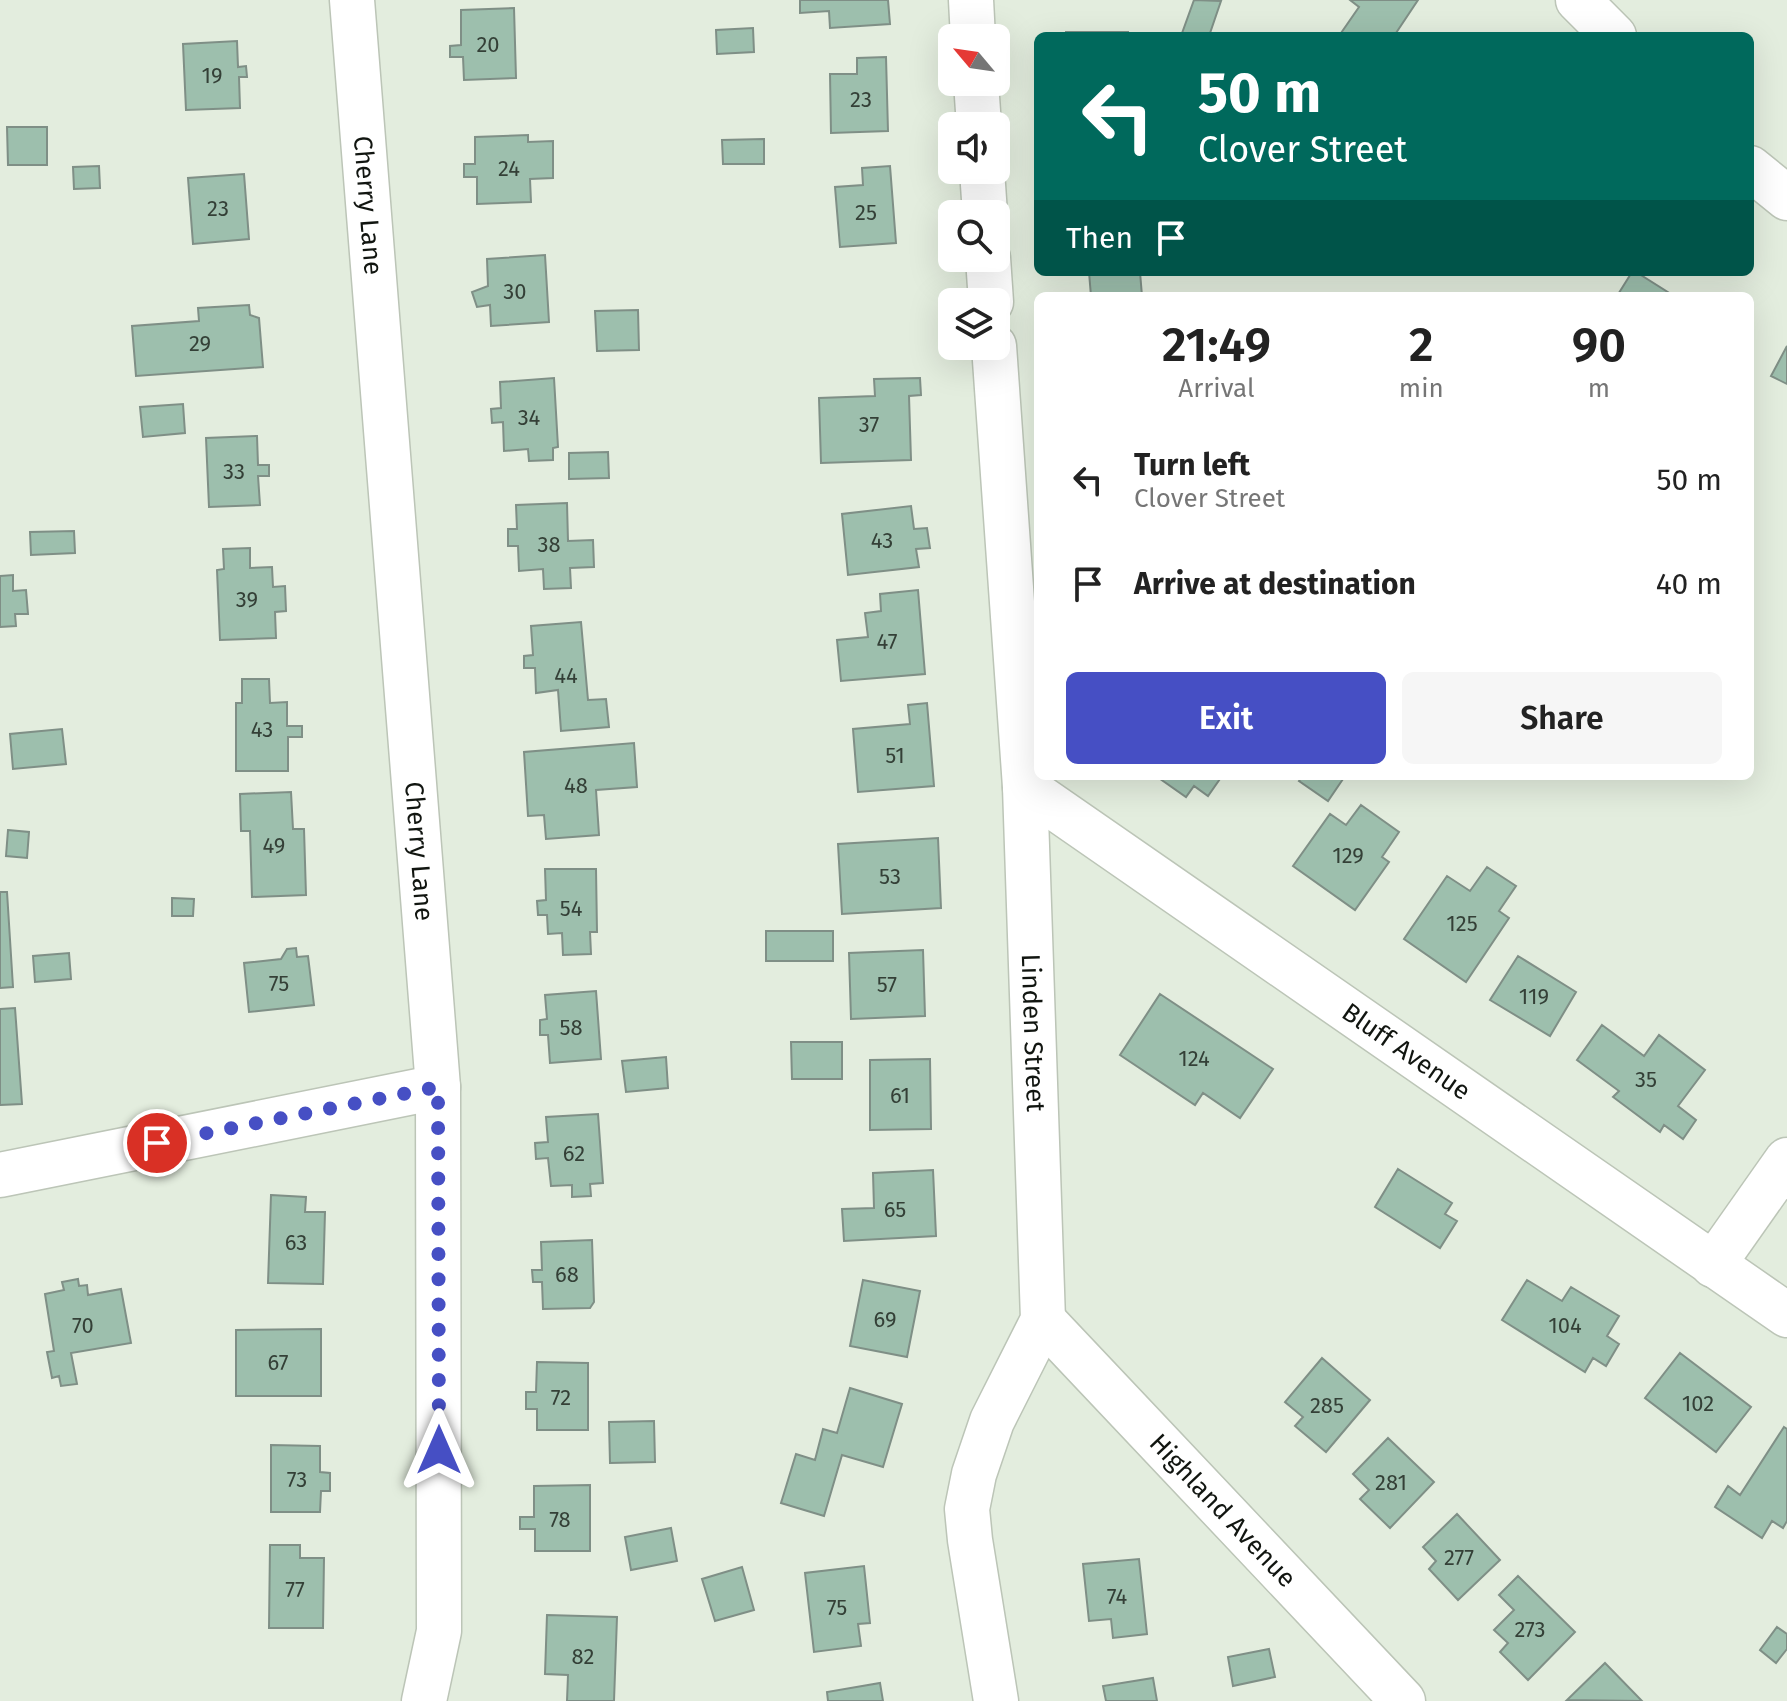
<!DOCTYPE html>
<style>
:root{--surface:#fff;--page:#f6f6f6;--text:#222;--muted:#767676;--accent:#464fc4}
body{margin:0;font-family:"Fira Sans",sans-serif;background:var(--page);color:var(--text);height:100vh;display:flex;flex-direction:column;font-size:30px;white-space:nowrap}
*{box-sizing:border-box;margin:0}
p{font-size:26px;color:var(--muted)}
.icon{flex:none;width:44px;height:44px;fill:none;stroke:currentColor;stroke-width:2;stroke-linecap:round;stroke-linejoin:round}
.map{position:relative;flex:1;overflow:hidden}
.details{position:absolute;left:1034px;top:292px;width:720px;height:488px;display:flex;flex-direction:column;background:var(--surface);border-radius:12px;box-shadow:0 8px 32px #0002}
.details>*{flex:none}
.hud{position:absolute;left:1034px;top:32px;width:720px;height:244px;border-radius:12px;box-shadow:0 8px 32px #0002;background:#00695c;color:#fff;overflow:hidden}
.needle{width:52px;rotate:299deg}
.controls{position:absolute;left:938px;top:24px;display:grid;gap:16px}
.controls a{display:grid;place-items:center;width:72px;height:72px;border-radius:12px;background:var(--surface);box-shadow:0 8px 32px #0002;font-size:40px}
.pin{position:absolute;display:grid;place-items:center;width:68px;height:68px;color:#fff;margin:-34px;border:4px solid #fff;border-radius:50%;box-shadow:0 2px 8px #0007}
.me{position:absolute;width:88px;margin:-44px;rotate:0deg;stroke-linejoin:round;filter:drop-shadow(0 0 6px #0008)}
.turn{display:flex;align-items:center;gap:28px;height:168px;padding:0 32px;font-size:36px}
.turn .icon{width:104px;height:104px;stroke-width:2.5}
.turn b{display:block;font-size:56px;line-height:68px}
.then{display:flex;align-items:center;height:76px;padding:0 32px;background:#0003;gap:16px;font-size:30px}
.eta{display:flex;justify-content:space-evenly;align-items:center;height:136px;text-align:center}
.eta b{font-size:48px;font-weight:600;line-height:56px}
.button{display:flex;gap:16px;margin-top:auto;padding:16px 32px}
.button a{flex:1;height:92px;border-radius:12px;background:var(--accent);color:#fff;font-size:32px;font-weight:600;line-height:92px;text-align:center}
.button a+a{background:var(--page);color:var(--text)}
ul{padding:0;list-style:none}
li{display:flex;align-items:center;gap:24px;height:104px;padding:0 32px}
li div{flex:1}
li b{display:block;font-size:30px}
li em{font-style:normal}
.map>svg:first-child{display:block}
.building{fill:#9dbfad;stroke:#7f8f86;stroke-width:2}
.lines{fill:none;stroke-linecap:round;stroke-linejoin:round}
.minor-casing{stroke:#bcc5b7;stroke-width:47}
.secondary-casing{stroke:#bcc5b7;stroke-width:47}
.minor{stroke:#fff;stroke-width:44}
.secondary{stroke:#fff;stroke-width:44}
.route{stroke:#464fc4;stroke-width:14;stroke-dasharray:0 25.2}
.labels{text-anchor:middle;dominant-baseline:central;stroke-width:6;stroke-linejoin:round;paint-order:stroke}
.number-label{font-size:22px;fill:#344037}
.street-label{font-size:26px;fill:#111510;stroke:#e3edde}
</style>
<div class="map">
<svg width="1787" height="1701" viewBox="0 0 1787 1701">
<rect width="100%" height="100%" fill="#e3edde"/>
<path class="building" d="M 800,0 L 888,0 L 890,24 L 830,28 L 829,11 L 800,13 Z
M 1194,0 L 1221,1 L 1209,36 L 1181,36 Z
M 1350,0 L 1418,0 L 1394,36 L 1339,36 L 1359,7 Z
M 514,8 L 516,78 L 464,80 L 463,57 L 450,57 L 450,46 L 461,45 L 461,10 Z
M 753,28 L 754,52 L 717,54 L 716,30 Z
M 1066,32 L 1128,32 L 1128,36 L 1066,36 Z
M 237,41 L 238,67 L 246,66 L 247,77 L 239,77 L 240,108 L 186,110 L 183,44 Z
M 886,57 L 888,131 L 831,133 L 830,74 L 857,74 L 857,58 Z
M 7,127 L 47,127 L 47,165 L 8,165 Z
M 528,135 L 528,142 L 553,141 L 553,178 L 530,179 L 531,202 L 477,204 L 477,177 L 464,177 L 464,164 L 475,164 L 475,137 Z
M 764,139 L 764,164 L 723,164 L 722,140 Z
M 99,166 L 100,188 L 74,189 L 73,167 Z
M 890,166 L 896,243 L 840,247 L 835,187 L 863,185 L 862,168 Z
M 244,174 L 249,239 L 193,244 L 188,178 Z
M 545,255 L 549,322 L 491,326 L 490,305 L 477,307 L 472,292 L 488,286 L 487,259 Z
M 1089,272 L 1140,272 L 1142,296 L 1091,296 Z
M 1632,272 L 1636,272 L 1674,296 L 1617,296 Z
M 249,305 L 250,315 L 259,318 L 263,367 L 136,376 L 132,326 L 199,321 L 198,308 Z
M 638,310 L 639,350 L 597,351 L 595,311 Z
M 1787,346 L 1787,384 L 1771,376 Z
M 554,378 L 558,447 L 553,448 L 553,460 L 529,461 L 528,449 L 504,451 L 503,422 L 492,423 L 491,409 L 501,408 L 500,382 Z
M 920,378 L 921,395 L 909,396 L 911,460 L 821,463 L 819,398 L 875,396 L 874,379 Z
M 183,404 L 185,433 L 143,437 L 140,407 Z
M 257,436 L 258,465 L 269,465 L 269,476 L 258,476 L 260,505 L 209,507 L 206,438 Z
M 608,452 L 609,478 L 569,479 L 569,453 Z
M 567,503 L 568,541 L 593,540 L 594,567 L 570,568 L 571,588 L 544,589 L 543,569 L 519,571 L 518,546 L 508,546 L 508,529 L 517,529 L 516,505 Z
M 911,506 L 914,529 L 927,528 L 930,548 L 916,549 L 919,567 L 848,575 L 842,514 Z
M 74,531 L 75,553 L 31,555 L 30,532 Z
M 250,548 L 250,568 L 272,567 L 273,587 L 285,586 L 286,611 L 275,612 L 276,638 L 220,640 L 217,570 L 224,569 L 223,549 Z
M 13,575 L 13,591 L 26,590 L 28,614 L 15,614 L 16,626 L 0,627 L 0,576 Z
M 918,590 L 925,674 L 841,681 L 837,640 L 868,637 L 865,613 L 881,611 L 880,594 Z
M 581,622 L 588,700 L 606,699 L 609,727 L 561,731 L 558,690 L 536,693 L 535,668 L 524,668 L 524,656 L 533,655 L 531,626 Z
M 242,679 L 269,679 L 270,703 L 287,702 L 287,726 L 302,726 L 302,737 L 288,737 L 288,771 L 236,771 L 236,703 L 242,703 Z
M 927,703 L 934,786 L 858,792 L 853,729 L 910,724 L 908,705 Z
M 62,729 L 66,764 L 13,769 L 10,734 Z
M 634,743 L 637,787 L 596,790 L 599,835 L 546,839 L 544,815 L 528,816 L 524,752 Z
M 1156,776 L 1222,776 L 1208,796 L 1194,786 L 1186,797 Z
M 1303,776 L 1345,776 L 1328,801 L 1299,781 Z
M 291,792 L 293,829 L 304,829 L 306,895 L 252,897 L 250,831 L 241,831 L 240,794 Z
M 1361,805 L 1399,832 L 1382,857 L 1389,862 L 1355,910 L 1293,866 L 1330,814 L 1346,825 Z
M 8,830 L 29,832 L 27,858 L 6,856 Z
M 938,838 L 941,908 L 842,914 L 838,844 Z
M 1487,867 L 1516,886 L 1499,911 L 1509,918 L 1466,982 L 1404,939 L 1447,876 L 1470,891 Z
M 545,869 L 596,869 L 597,932 L 590,932 L 591,954 L 563,955 L 562,933 L 548,934 L 547,915 L 538,915 L 537,901 L 546,900 Z
M 0,892 L 7,892 L 13,987 L 0,988 Z
M 172,898 L 194,899 L 193,916 L 172,916 Z
M 766,931 L 833,931 L 833,961 L 766,961 Z
M 296,948 L 297,957 L 308,956 L 314,1005 L 249,1012 L 244,963 L 281,959 L 287,949 Z
M 923,950 L 925,1016 L 851,1019 L 849,953 Z
M 69,953 L 71,979 L 35,982 L 33,956 Z
M 1518,956 L 1576,992 L 1550,1036 L 1490,1000 Z
M 596,991 L 601,1059 L 550,1063 L 548,1035 L 540,1035 L 540,1020 L 547,1019 L 545,995 Z
M 1160,994 L 1273,1069 L 1240,1118 L 1203,1093 L 1195,1105 L 1120,1055 Z
M 15,1008 L 22,1104 L 0,1105 L 0,1009 Z
M 1602,1025 L 1644,1056 L 1659,1035 L 1705,1070 L 1678,1106 L 1696,1120 L 1683,1139 L 1664,1125 L 1660,1132 L 1613,1097 L 1619,1091 L 1577,1060 Z
M 791,1042 L 842,1042 L 842,1079 L 792,1079 Z
M 666,1057 L 668,1088 L 626,1092 L 622,1061 Z
M 930,1059 L 931,1129 L 870,1130 L 870,1060 Z
M 598,1114 L 603,1183 L 590,1184 L 591,1196 L 572,1197 L 572,1185 L 551,1186 L 548,1158 L 536,1159 L 535,1143 L 548,1142 L 546,1117 Z
M 1398,1169 L 1452,1203 L 1445,1214 L 1457,1221 L 1440,1248 L 1375,1207 Z
M 933,1170 L 936,1236 L 844,1241 L 842,1209 L 874,1208 L 873,1173 Z
M 271,1195 L 306,1197 L 305,1212 L 325,1212 L 323,1284 L 268,1283 Z
M 592,1240 L 594,1302 L 590,1308 L 543,1309 L 542,1282 L 533,1282 L 532,1270 L 542,1270 L 541,1242 Z
M 78,1279 L 79,1286 L 87,1285 L 88,1295 L 121,1289 L 131,1343 L 71,1353 L 77,1384 L 61,1386 L 59,1376 L 52,1378 L 47,1352 L 54,1351 L 45,1294 L 64,1290 L 62,1282 Z
M 863,1280 L 920,1291 L 907,1357 L 850,1346 Z
M 1527,1280 L 1562,1301 L 1571,1287 L 1619,1316 L 1607,1336 L 1619,1344 L 1606,1366 L 1593,1358 L 1585,1372 L 1502,1320 Z
M 321,1329 L 321,1396 L 236,1396 L 236,1330 Z
M 1680,1353 L 1751,1407 L 1716,1452 L 1645,1398 Z
M 1322,1358 L 1370,1400 L 1326,1452 L 1295,1426 L 1303,1417 L 1285,1402 Z
M 537,1362 L 588,1363 L 588,1430 L 537,1430 L 537,1409 L 526,1409 L 526,1392 L 536,1392 Z
M 850,1388 L 902,1404 L 883,1467 L 842,1455 L 824,1516 L 781,1503 L 796,1454 L 815,1460 L 823,1429 L 837,1433 Z
M 654,1421 L 655,1462 L 610,1463 L 609,1422 Z
M 1784,1427 L 1787,1429 L 1787,1521 L 1783,1528 L 1772,1521 L 1762,1538 L 1715,1507 L 1728,1486 L 1740,1495 Z
M 1388,1438 L 1434,1482 L 1390,1528 L 1360,1499 L 1369,1490 L 1353,1474 Z
M 271,1445 L 320,1446 L 320,1472 L 330,1473 L 330,1491 L 321,1491 L 320,1512 L 271,1512 Z
M 590,1485 L 590,1551 L 535,1551 L 535,1529 L 520,1529 L 520,1517 L 534,1517 L 534,1486 Z
M 1457,1514 L 1500,1560 L 1458,1600 L 1429,1569 L 1436,1561 L 1423,1547 Z
M 671,1528 L 677,1561 L 631,1570 L 625,1537 Z
M 270,1545 L 300,1545 L 300,1558 L 324,1558 L 323,1628 L 269,1628 Z
M 1139,1559 L 1147,1634 L 1113,1638 L 1111,1619 L 1089,1621 L 1083,1564 Z
M 864,1566 L 870,1623 L 858,1624 L 861,1646 L 814,1652 L 805,1573 Z
M 742,1567 L 754,1610 L 715,1621 L 702,1579 Z
M 1518,1576 L 1575,1632 L 1528,1680 L 1500,1652 L 1508,1643 L 1494,1630 L 1514,1610 L 1499,1595 Z
M 547,1615 L 617,1617 L 614,1701 L 567,1701 L 568,1675 L 545,1674 Z
M 1777,1627 L 1787,1634 L 1787,1649 L 1776,1663 L 1760,1650 Z
M 1269,1649 L 1275,1677 L 1233,1686 L 1228,1657 Z
M 1605,1663 L 1642,1701 L 1567,1700 Z
M 1153,1678 L 1157,1701 L 1106,1701 L 1103,1686 Z
M 880,1683 L 883,1701 L 828,1701 L 827,1692 Z"/>
<g class="lines">
<g class="minor-casing">
<g id="minor">
<path id="s1" d="M 352,0 L 438,1087 L 439,1631 L 424,1701"/>
<path d="M 971,0 L 973,38"/>
<path d="M 976,82 L 979,126"/>
<path d="M 982,170 L 985,214"/>
<path d="M 988,258 L 991,302"/>
<path id="s2" d="M 994,346 L 1025,787 L 1043,1320 L 992,1421 L 974,1474 L 967,1509 L 970,1540 L 996,1701"/>
<path id="s3" d="M 1025,787 L 1787,1315"/>
<path d="M 0,1175 L 438,1087"/>
<path d="M 1713,1265 L 1787,1160"/>
<path id="s4" d="M 1043,1320 L 1403,1701"/>
</g>
</g>
<g class="secondary-casing">
<path id="secondary" d="M 1578,0 L 1614,36
M 1750,168 L 1787,198"/>
</g>
<use href="#minor" class="minor"/>
<use href="#secondary" class="secondary"/>
</g>
<g class="lines">
<path class="route" d="M 157,1143 L 438,1087 L 439,1450"/>
</g>
<g class="labels">
<g class="number-label">
<text x="488" y="44">20</text>
<text x="212" y="75">19</text>
<text x="861" y="99">23</text>
<text x="509" y="168">24</text>
<text x="218" y="208">23</text>
<text x="866" y="212">25</text>
<text x="515" y="291">30</text>
<text x="200" y="343">29</text>
<text x="529" y="417">34</text>
<text x="869" y="424">37</text>
<text x="234" y="471">33</text>
<text x="882" y="540">43</text>
<text x="549" y="544">38</text>
<text x="247" y="599">39</text>
<text x="887" y="641">47</text>
<text x="566" y="675">44</text>
<text x="262" y="729">43</text>
<text x="895" y="755">51</text>
<text x="576" y="785">48</text>
<text x="274" y="845">49</text>
<text x="1348" y="855">129</text>
<text x="890" y="876">53</text>
<text x="571" y="908">54</text>
<text x="1462" y="923">125</text>
<text x="279" y="983">75</text>
<text x="887" y="984">57</text>
<text x="1534" y="996">119</text>
<text x="571" y="1027">58</text>
<text x="1194" y="1058">124</text>
<text x="1646" y="1079">35</text>
<text x="900" y="1095">61</text>
<text x="574" y="1153">62</text>
<text x="895" y="1209">65</text>
<text x="296" y="1242">63</text>
<text x="567" y="1274">68</text>
<text x="885" y="1319">69</text>
<text x="83" y="1325">70</text>
<text x="1565" y="1325">104</text>
<text x="278" y="1362">67</text>
<text x="561" y="1397">72</text>
<text x="1698" y="1403">102</text>
<text x="1327" y="1405">285</text>
<text x="297" y="1479">73</text>
<text x="1391" y="1482">281</text>
<text x="560" y="1519">78</text>
<text x="1459" y="1557">277</text>
<text x="295" y="1589">77</text>
<text x="1117" y="1596">74</text>
<text x="837" y="1607">75</text>
<text x="1530" y="1629">273</text>
<text x="583" y="1656">82</text>
</g>
<g class="street-label">
<text stroke="none"><textPath href="#s1" startOffset="206">Cherry Lane</textPath></text>
<text stroke="none"><textPath href="#s1" startOffset="854">Cherry Lane</textPath></text>
<text stroke="none"><textPath href="#s2" startOffset="688">Linden Street</textPath></text>
<text stroke="none"><textPath href="#s3" startOffset="464">Bluff Avenue</textPath></text>
<text stroke="none"><textPath href="#s4" startOffset="262">Highland Avenue</textPath></text>
</g>
</g>
</svg>
<div class="controls">
<a><svg class="needle" viewBox="-14 -14 28 28"><path d="M0-13l5 13h-10z" fill="#e53935"/><path d="M0 13l5-13h-10z" fill="#767676"/></svg></a>
<a><svg class="icon" aria-label="sound" viewBox="0 0 24 24"><path d="M4 9h4l5-4v14l-5-4H4zM17 9q2 3 0 6"/></svg></a>
<a><svg class="icon" aria-label="search" viewBox="0 0 24 24"><circle cx="10" cy="10" r="6"/><path d="M15 15l6 6"/></svg></a>
<a><svg class="icon" aria-label="layers" viewBox="0 0 24 24"><path d="M12 4l9 5-9 5-9-5zM3 14l9 5 9-5"/></svg></a>
</div>
<div class="pin" style="left:157px;top:1143px;background:#d93025"><svg class="icon" aria-label="arrive" viewBox="0 0 24 24"><path d="M6 21V4h12l-3 4 3 4H6"/></svg></div>
<svg class="me" style="left:439px;top:1450px" viewBox="-20 -20 40 40"><path d="M0-17L14 15 0 8-14 15z" fill="#464fc4" stroke="#fff" stroke-width="4"/></svg>
<div class="hud">
<div class="turn"><svg class="icon" aria-label="left" viewBox="0 0 24 24"><path d="M17 20v-9H6M10 6l-5 5 5 5"/></svg><div><b>50 m</b>Clover Street</div></div>
<div class="then">Then<svg class="icon" aria-label="arrive" viewBox="0 0 24 24"><path d="M6 21V4h12l-3 4 3 4H6"/></svg></div>
</div>
<section class="details">
<div class="eta">
<div><b>21:49</b><p>Arrival</p></div>
<div><b>2</b><p>min</p></div>
<div><b>90</b><p>m</p></div>
</div>
<ul>
<li><svg class="icon" aria-label="left" viewBox="0 0 24 24"><path d="M17 20v-9H6M10 6l-5 5 5 5"/></svg><div><b>Turn left</b><p>Clover Street</p></div><em>50 m</em></li>
<li><svg class="icon" aria-label="arrive" viewBox="0 0 24 24"><path d="M6 21V4h12l-3 4 3 4H6"/></svg><div><b>Arrive at destination</b></div><em>40 m</em></li>
</ul>
<div class="button"><a>Exit</a><a>Share</a></div>
</section>
</div>
